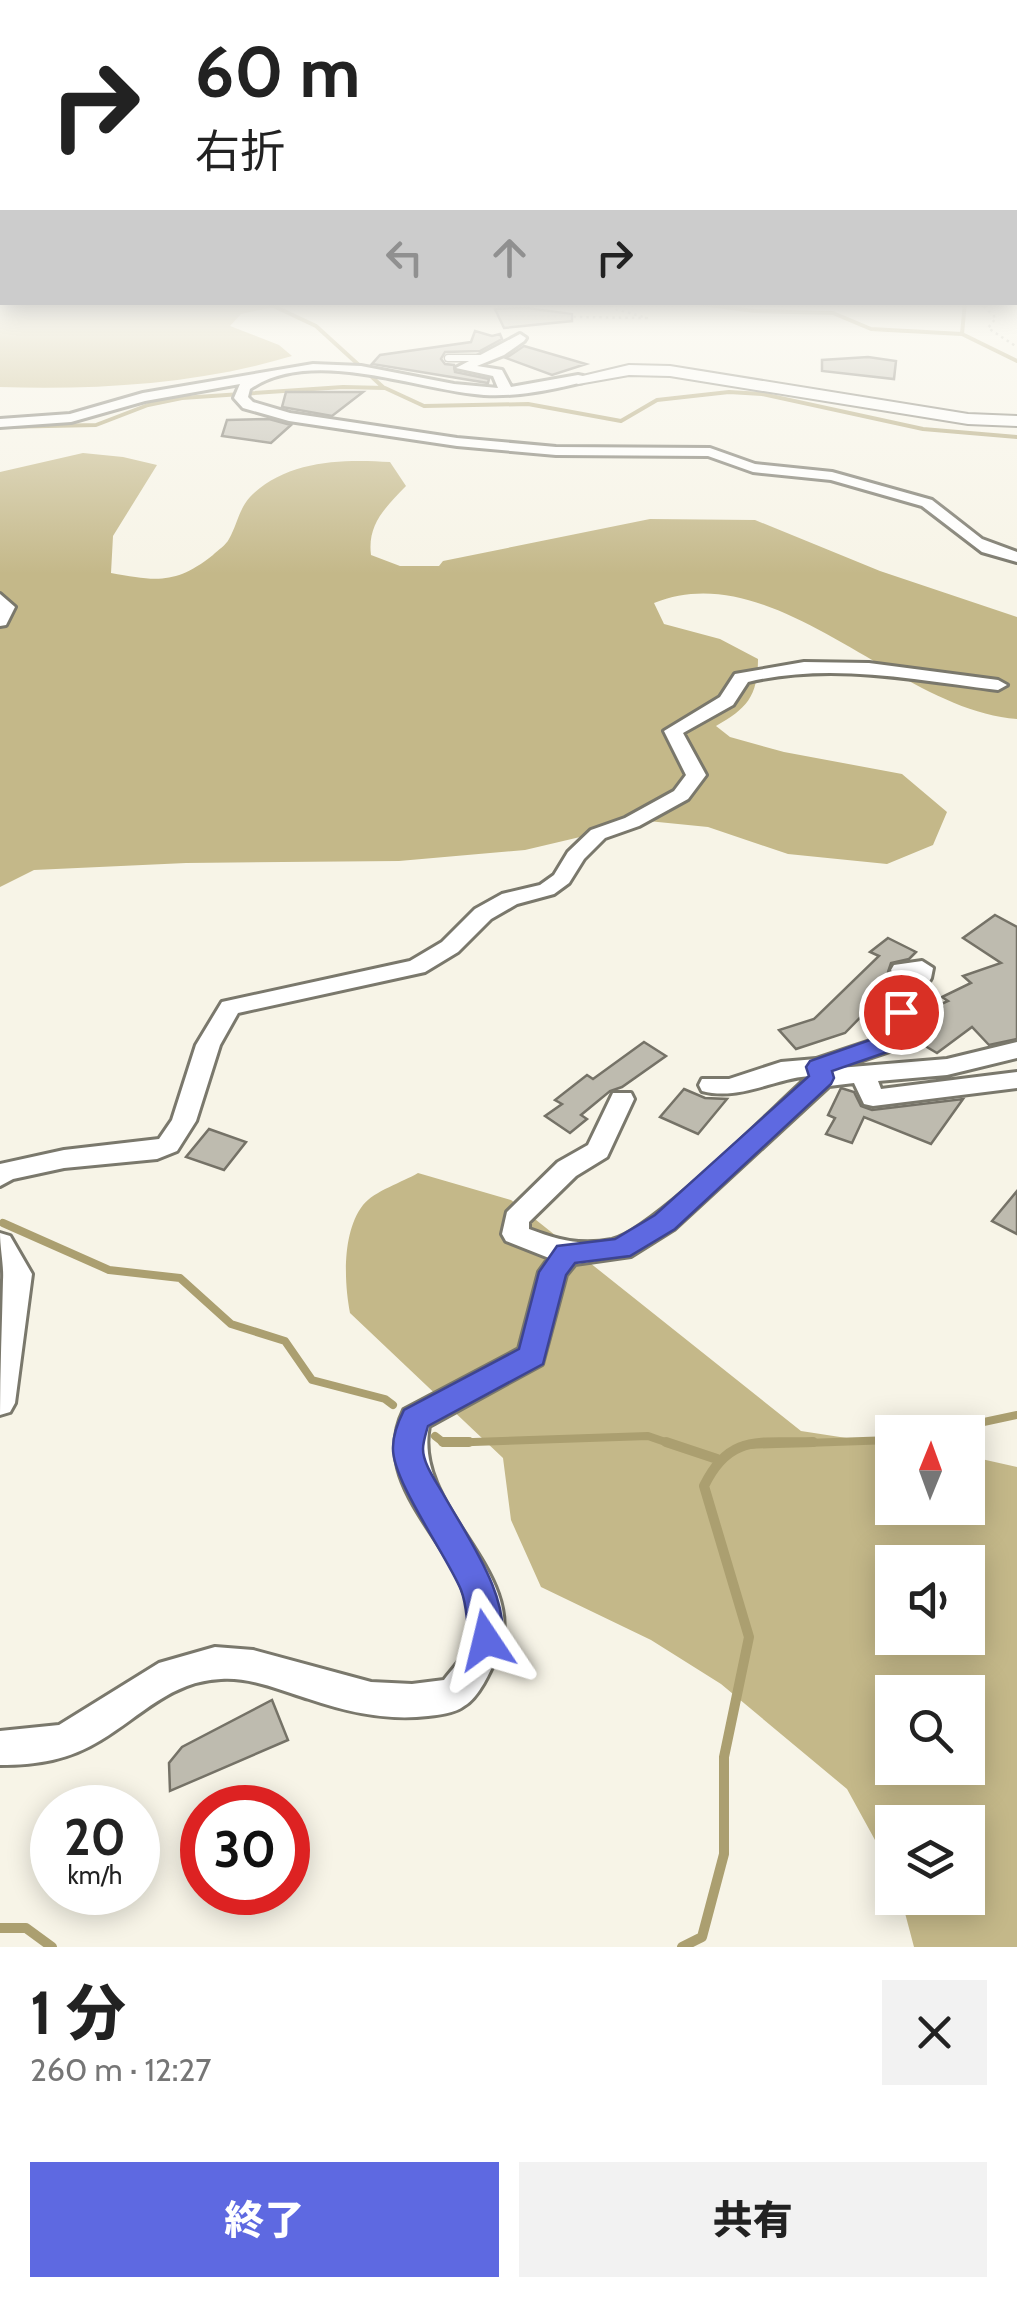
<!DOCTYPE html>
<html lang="ja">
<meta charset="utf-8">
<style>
:root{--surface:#fff;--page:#f2f2f2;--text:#222;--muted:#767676;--accent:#5e69e1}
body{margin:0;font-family:Cabin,"Noto Sans JP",sans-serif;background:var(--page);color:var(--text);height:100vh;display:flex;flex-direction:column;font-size:38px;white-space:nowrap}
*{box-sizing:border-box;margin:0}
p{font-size:32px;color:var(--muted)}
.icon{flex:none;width:55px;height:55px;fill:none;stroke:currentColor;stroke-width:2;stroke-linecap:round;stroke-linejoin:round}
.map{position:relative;height:1947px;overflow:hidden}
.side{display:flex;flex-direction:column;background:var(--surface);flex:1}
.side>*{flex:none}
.banner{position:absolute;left:0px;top:0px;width:1018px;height:305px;box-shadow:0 5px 25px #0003;background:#fff;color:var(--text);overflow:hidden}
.needle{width:65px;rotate:1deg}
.buttons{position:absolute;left:875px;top:1415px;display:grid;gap:20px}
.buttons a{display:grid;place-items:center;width:110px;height:110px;border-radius:0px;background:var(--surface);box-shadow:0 5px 25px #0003;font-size:50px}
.speed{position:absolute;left:30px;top:1785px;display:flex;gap:20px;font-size:50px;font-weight:700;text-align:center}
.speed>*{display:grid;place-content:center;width:130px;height:130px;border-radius:50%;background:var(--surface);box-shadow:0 5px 25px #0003;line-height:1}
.speed small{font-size:25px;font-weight:400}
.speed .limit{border:15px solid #d22;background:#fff;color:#111}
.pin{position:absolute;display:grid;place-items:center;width:85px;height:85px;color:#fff;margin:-42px;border:5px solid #fff;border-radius:50%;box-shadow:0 2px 10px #0007}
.me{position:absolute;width:110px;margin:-55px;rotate:350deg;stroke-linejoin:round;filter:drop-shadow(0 0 8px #0008)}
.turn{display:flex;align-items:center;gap:35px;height:210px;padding:0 30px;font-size:45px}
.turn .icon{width:130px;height:130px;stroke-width:2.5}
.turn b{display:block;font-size:70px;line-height:85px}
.lanes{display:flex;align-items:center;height:95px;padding:0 30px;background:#0003;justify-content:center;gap:50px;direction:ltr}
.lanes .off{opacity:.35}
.round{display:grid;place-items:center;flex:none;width:105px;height:105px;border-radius:0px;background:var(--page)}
.head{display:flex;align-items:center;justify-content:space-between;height:170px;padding:0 30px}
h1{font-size:60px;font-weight:800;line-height:75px}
.button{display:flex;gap:20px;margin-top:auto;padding:20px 30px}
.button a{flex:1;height:115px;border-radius:0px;background:var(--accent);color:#fff;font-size:40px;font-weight:800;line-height:115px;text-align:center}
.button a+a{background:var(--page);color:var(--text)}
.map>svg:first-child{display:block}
.forest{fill:#c4b889;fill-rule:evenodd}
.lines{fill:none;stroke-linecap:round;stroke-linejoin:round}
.stream-far2{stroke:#ab9f70;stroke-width:4}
.stream-far1{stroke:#ab9f70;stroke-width:8}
.stream{stroke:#ab9f70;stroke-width:10}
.building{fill:#bebbaf;stroke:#757267;stroke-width:2.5}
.service-casing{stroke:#7a786c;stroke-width:9}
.minor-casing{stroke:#7a786c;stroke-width:6}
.tertiary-casing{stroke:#7a786c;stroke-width:4}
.path{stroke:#b5b3a8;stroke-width:2.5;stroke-dasharray:2.5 4;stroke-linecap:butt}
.service{stroke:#fff;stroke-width:6}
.minor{fill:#fff;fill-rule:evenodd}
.tertiary{fill:#fff;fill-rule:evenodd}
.route{fill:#5e69e1;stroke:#3d4492;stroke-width:2.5}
</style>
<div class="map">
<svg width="1017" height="1947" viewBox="0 0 1017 1947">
<rect width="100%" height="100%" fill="#f7f4e7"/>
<path class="forest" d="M 0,302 L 293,303 L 241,314 L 230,326 L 279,345 L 292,356 C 199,384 97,390 0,387 Z
M 83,453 L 123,457 L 157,465 L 113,536 L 111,573 C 156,581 175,585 213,555 C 218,550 226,545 229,539 C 237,525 239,509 250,497 C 286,460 342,459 390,462 L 406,486 C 386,507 367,524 371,555 L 400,566 L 439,566 L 443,561 L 650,519 L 755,520 L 880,571 L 1017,617 L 1017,719 C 898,711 776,554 654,603 L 664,624 L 720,639 L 758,659 C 758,697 746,709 716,726 L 730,737 L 784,752 L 902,774 L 947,812 L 933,845 L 887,864 L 788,854 L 708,827 L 648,821 L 525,850 L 399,861 L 186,863 L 34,870 L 0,887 L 0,472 Z
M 418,1173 L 511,1200 L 801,1431 L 892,1445 L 892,1508 L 968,1508 L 968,1456 L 1017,1467 L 1017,1947 L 914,1947 L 901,1898 L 968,1898 L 968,1822 L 892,1822 L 892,1871 L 847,1789 L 721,1684 L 651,1640 L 541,1587 L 511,1520 L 503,1458 L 350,1313 C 344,1282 342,1232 363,1205 C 374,1191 403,1182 418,1173 ZM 892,1562 L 968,1562 L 968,1638 L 892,1638 ZM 892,1692 L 968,1692 L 968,1768 L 892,1768 Z"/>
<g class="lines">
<path class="stream-far2" d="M 265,302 L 316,326 L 384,388
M 687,302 L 754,311 L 833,313 L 871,329 L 962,334
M 965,302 L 962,334 L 1017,361
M 0,427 L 96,425 L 148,405 L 182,398 L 343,387 L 385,388 L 424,406 L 528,404 L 621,421 L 657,400 L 729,392 L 762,394 L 923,429 L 1017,437"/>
<path class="stream-far1" d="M 3,1223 L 109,1270 L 180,1278 L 231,1324 L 285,1341 L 312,1380 L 385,1399 L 393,1405
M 937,1432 L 1017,1415
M 435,1436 L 444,1443 L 648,1436 L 674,1445
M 745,1445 L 892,1440"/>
<path class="stream" d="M 443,1442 L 469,1442
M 666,1442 L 717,1459
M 0,1928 L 26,1928 L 52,1947
M 682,1947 L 702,1937 L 724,1854 L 724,1757 L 749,1637 L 704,1486 C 730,1432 761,1444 813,1442"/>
</g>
<path class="building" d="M 527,308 L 572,314 L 572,321 L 504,328 L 495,309 Z
M 475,331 L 492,336 L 500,334 L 502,339 L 480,351 L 445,352 L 441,359 L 445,364 L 454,365 L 455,372 L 489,379 L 488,383 L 372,364 L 380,355 L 471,342 Z
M 524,346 L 586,364 L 552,375 L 506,358 Z
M 868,357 L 896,361 L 894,379 L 822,371 L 822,360 Z
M 286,392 L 363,392 L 332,416 L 282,407 Z
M 269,419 L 291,425 L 271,443 L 222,436 L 227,420 Z
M 995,915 L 1017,927 L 1017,1039 L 989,1045 L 972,1027 L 937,1053 L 905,1034 L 942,1007 L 939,1005 L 948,1001 L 942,997 L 971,983 L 963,976 L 1001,963 L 963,938 Z
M 888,938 L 916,952 L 909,959 L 891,963 L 888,972 L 891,977 L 884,984 L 888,986 L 884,993 L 845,1033 L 796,1049 L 779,1030 L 814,1019 L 879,956 L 870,952 Z
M 644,1042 L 666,1056 L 622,1087 L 610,1091 L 581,1115 L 587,1119 L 570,1133 L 545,1116 L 562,1104 L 555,1100 L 587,1075 L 593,1079 Z
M 841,1088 L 854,1092 L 861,1106 L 872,1110 L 963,1099 L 931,1144 L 864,1117 L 852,1143 L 826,1134 L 835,1118 L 828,1115 Z
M 684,1089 L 705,1098 L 727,1099 L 698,1134 L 660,1117 Z
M 209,1129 L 246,1142 L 224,1170 L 186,1157 Z
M 1017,1191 L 1017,1234 L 992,1221 Z
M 272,1700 L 288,1740 L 170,1791 L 169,1763 L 182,1747 Z"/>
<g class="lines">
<g class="service-casing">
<path id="service" d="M 448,358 L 485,358"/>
</g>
<g class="minor-casing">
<path id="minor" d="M 520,334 L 526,338 L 524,341 L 504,355 L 477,366 L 502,370 L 511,387 L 578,375 L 583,376 L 583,382 C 550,390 517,397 484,395 C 415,390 313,346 250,389 L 248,397 L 253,402 L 290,413 L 457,438 L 556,447 L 710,448 L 755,464 L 832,472 L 932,500 L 982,539 L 1017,552 L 1017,562 L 982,552 L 922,506 L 831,480 L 753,472 L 708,456 L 556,455 L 457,446 L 289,421 L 243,408 L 234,398 L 240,384 L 145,401 L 71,422 L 0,427 L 0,419 L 70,414 L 143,393 L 313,364 L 361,366 L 454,384 L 498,388 L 493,376 L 456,368 Z
M 0,594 L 15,607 L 6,625 L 0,626 Z
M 804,662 L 869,663 L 998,680 L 1007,685 L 998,690 C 915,680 831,662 748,682 L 733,705 L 683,733 L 706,775 L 688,799 L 639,826 L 605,838 L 584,859 L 569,883 L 554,894 L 517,904 L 491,919 L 458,952 L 425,972 L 238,1013 L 220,1045 L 196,1121 L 177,1151 L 157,1159 L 64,1168 L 13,1179 L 0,1186 L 0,1164 L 64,1150 L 159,1139 L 172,1120 L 196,1045 L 222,1002 L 410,961 L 442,942 L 475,909 L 502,894 L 540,885 L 554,875 L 568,852 L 591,830 L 625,818 L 674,791 L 686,775 L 664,731 L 720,697 L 735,674 Z
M 922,961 L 933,968 L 931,978 L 890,1051 L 839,1068 L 947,1059 L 1017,1042 L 1017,1058 L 947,1075 L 878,1081 L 881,1089 L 1017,1072 L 1017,1088 L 873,1106 L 864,1104 L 854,1083 L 829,1086 L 674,1229 L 631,1256 L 575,1264 L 566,1275 L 542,1364 L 429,1426 C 412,1510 533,1574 497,1656 C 490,1672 479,1697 464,1706 C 455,1713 439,1715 428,1716 C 387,1721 347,1712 309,1699 C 280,1690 251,1677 221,1679 C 171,1681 141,1716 101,1740 C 69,1760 37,1765 0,1765 L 0,1731 L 59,1725 L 159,1663 L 215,1647 L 253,1650 L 371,1682 L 412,1684 L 444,1680 C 452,1669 467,1655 469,1641 C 485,1557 362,1496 404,1410 L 519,1349 L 539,1272 L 549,1258 L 506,1241 L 502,1234 L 507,1212 L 558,1162 L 588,1145 L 613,1093 L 631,1093 L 634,1099 L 607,1157 L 576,1176 L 529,1222 L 529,1229 C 558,1240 580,1246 612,1240 C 652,1231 772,1109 809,1076 C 773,1079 739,1101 702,1091 L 699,1085 L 702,1079 L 729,1079 L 781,1062 L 816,1059 L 873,1040 L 909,978 L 894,975 L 891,970 L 894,965 Z
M 0,1233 L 10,1236 L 32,1274 L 15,1403 L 10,1412 L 0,1415 C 0,1370 2,1325 3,1280 C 4,1266 0,1248 0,1233 Z"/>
</g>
<g class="tertiary-casing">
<path id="tertiary" d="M 629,365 L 670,366 L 968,414 L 1017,416 L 1017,426 L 968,424 L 670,376 L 629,375 L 578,384 L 570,379 Z"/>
</g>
<path class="path" d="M 987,302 L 983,306 L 996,318 L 988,328 L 1017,347
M 508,325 L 511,323 L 507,316 L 647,318 L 615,309 L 607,302"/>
<use href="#service" class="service"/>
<use href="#minor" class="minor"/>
<use href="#tertiary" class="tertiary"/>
</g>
<linearGradient id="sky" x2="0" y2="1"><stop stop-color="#8facb8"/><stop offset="0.53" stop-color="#fbfaf4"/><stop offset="1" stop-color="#fbfaf4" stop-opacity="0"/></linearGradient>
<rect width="1017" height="574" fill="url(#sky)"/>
<path class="route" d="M 901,1004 L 913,1012 L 890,1051 L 832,1071 L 834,1078 L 831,1084 L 675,1229 L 630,1256 L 575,1263 L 566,1275 L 543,1364 L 428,1426 C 426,1433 423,1442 423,1449 C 423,1463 435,1480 442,1492 C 464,1532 518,1606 498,1651 L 486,1656 L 474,1651 C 465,1631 469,1610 461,1590 C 447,1556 391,1479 393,1447 C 393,1435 399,1420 404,1410 L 519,1349 L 539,1272 L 557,1246 L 615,1239 L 655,1215 L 809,1076 L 806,1067 L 810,1061 L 873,1039 L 893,1006 Z"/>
</svg>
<div class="buttons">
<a><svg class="needle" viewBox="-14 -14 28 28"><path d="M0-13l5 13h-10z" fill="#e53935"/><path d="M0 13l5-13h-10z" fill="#767676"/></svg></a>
<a><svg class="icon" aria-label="sound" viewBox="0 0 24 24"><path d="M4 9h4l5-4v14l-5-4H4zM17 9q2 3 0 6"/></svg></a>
<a><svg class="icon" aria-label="search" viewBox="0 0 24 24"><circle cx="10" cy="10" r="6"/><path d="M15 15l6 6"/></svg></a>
<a><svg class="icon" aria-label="layers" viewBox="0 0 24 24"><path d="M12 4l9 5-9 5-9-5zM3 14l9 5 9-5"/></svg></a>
</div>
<div class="speed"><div>20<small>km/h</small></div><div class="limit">30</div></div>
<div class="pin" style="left:901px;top:1012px;background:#d93025"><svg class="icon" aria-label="arrive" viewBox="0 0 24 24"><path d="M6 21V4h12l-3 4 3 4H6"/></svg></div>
<svg class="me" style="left:486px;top:1640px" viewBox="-20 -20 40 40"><path d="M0-17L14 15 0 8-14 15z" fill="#5e69e1" stroke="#fff" stroke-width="4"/></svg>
<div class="banner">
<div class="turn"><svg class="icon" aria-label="right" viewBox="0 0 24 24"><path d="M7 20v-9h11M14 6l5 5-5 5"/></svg><div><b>60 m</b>右折</div></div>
<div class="lanes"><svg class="icon off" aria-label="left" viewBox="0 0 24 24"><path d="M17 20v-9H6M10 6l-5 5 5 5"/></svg><svg class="icon off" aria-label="ahead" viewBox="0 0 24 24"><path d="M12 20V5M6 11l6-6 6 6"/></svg><svg class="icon" aria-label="right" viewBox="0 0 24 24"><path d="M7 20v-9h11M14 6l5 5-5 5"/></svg></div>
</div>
</div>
<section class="side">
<div class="head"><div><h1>1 分</h1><p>260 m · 12:27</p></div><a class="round"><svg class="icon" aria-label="close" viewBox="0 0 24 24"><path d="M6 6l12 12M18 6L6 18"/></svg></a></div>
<div class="button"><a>終了</a><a>共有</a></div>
</section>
